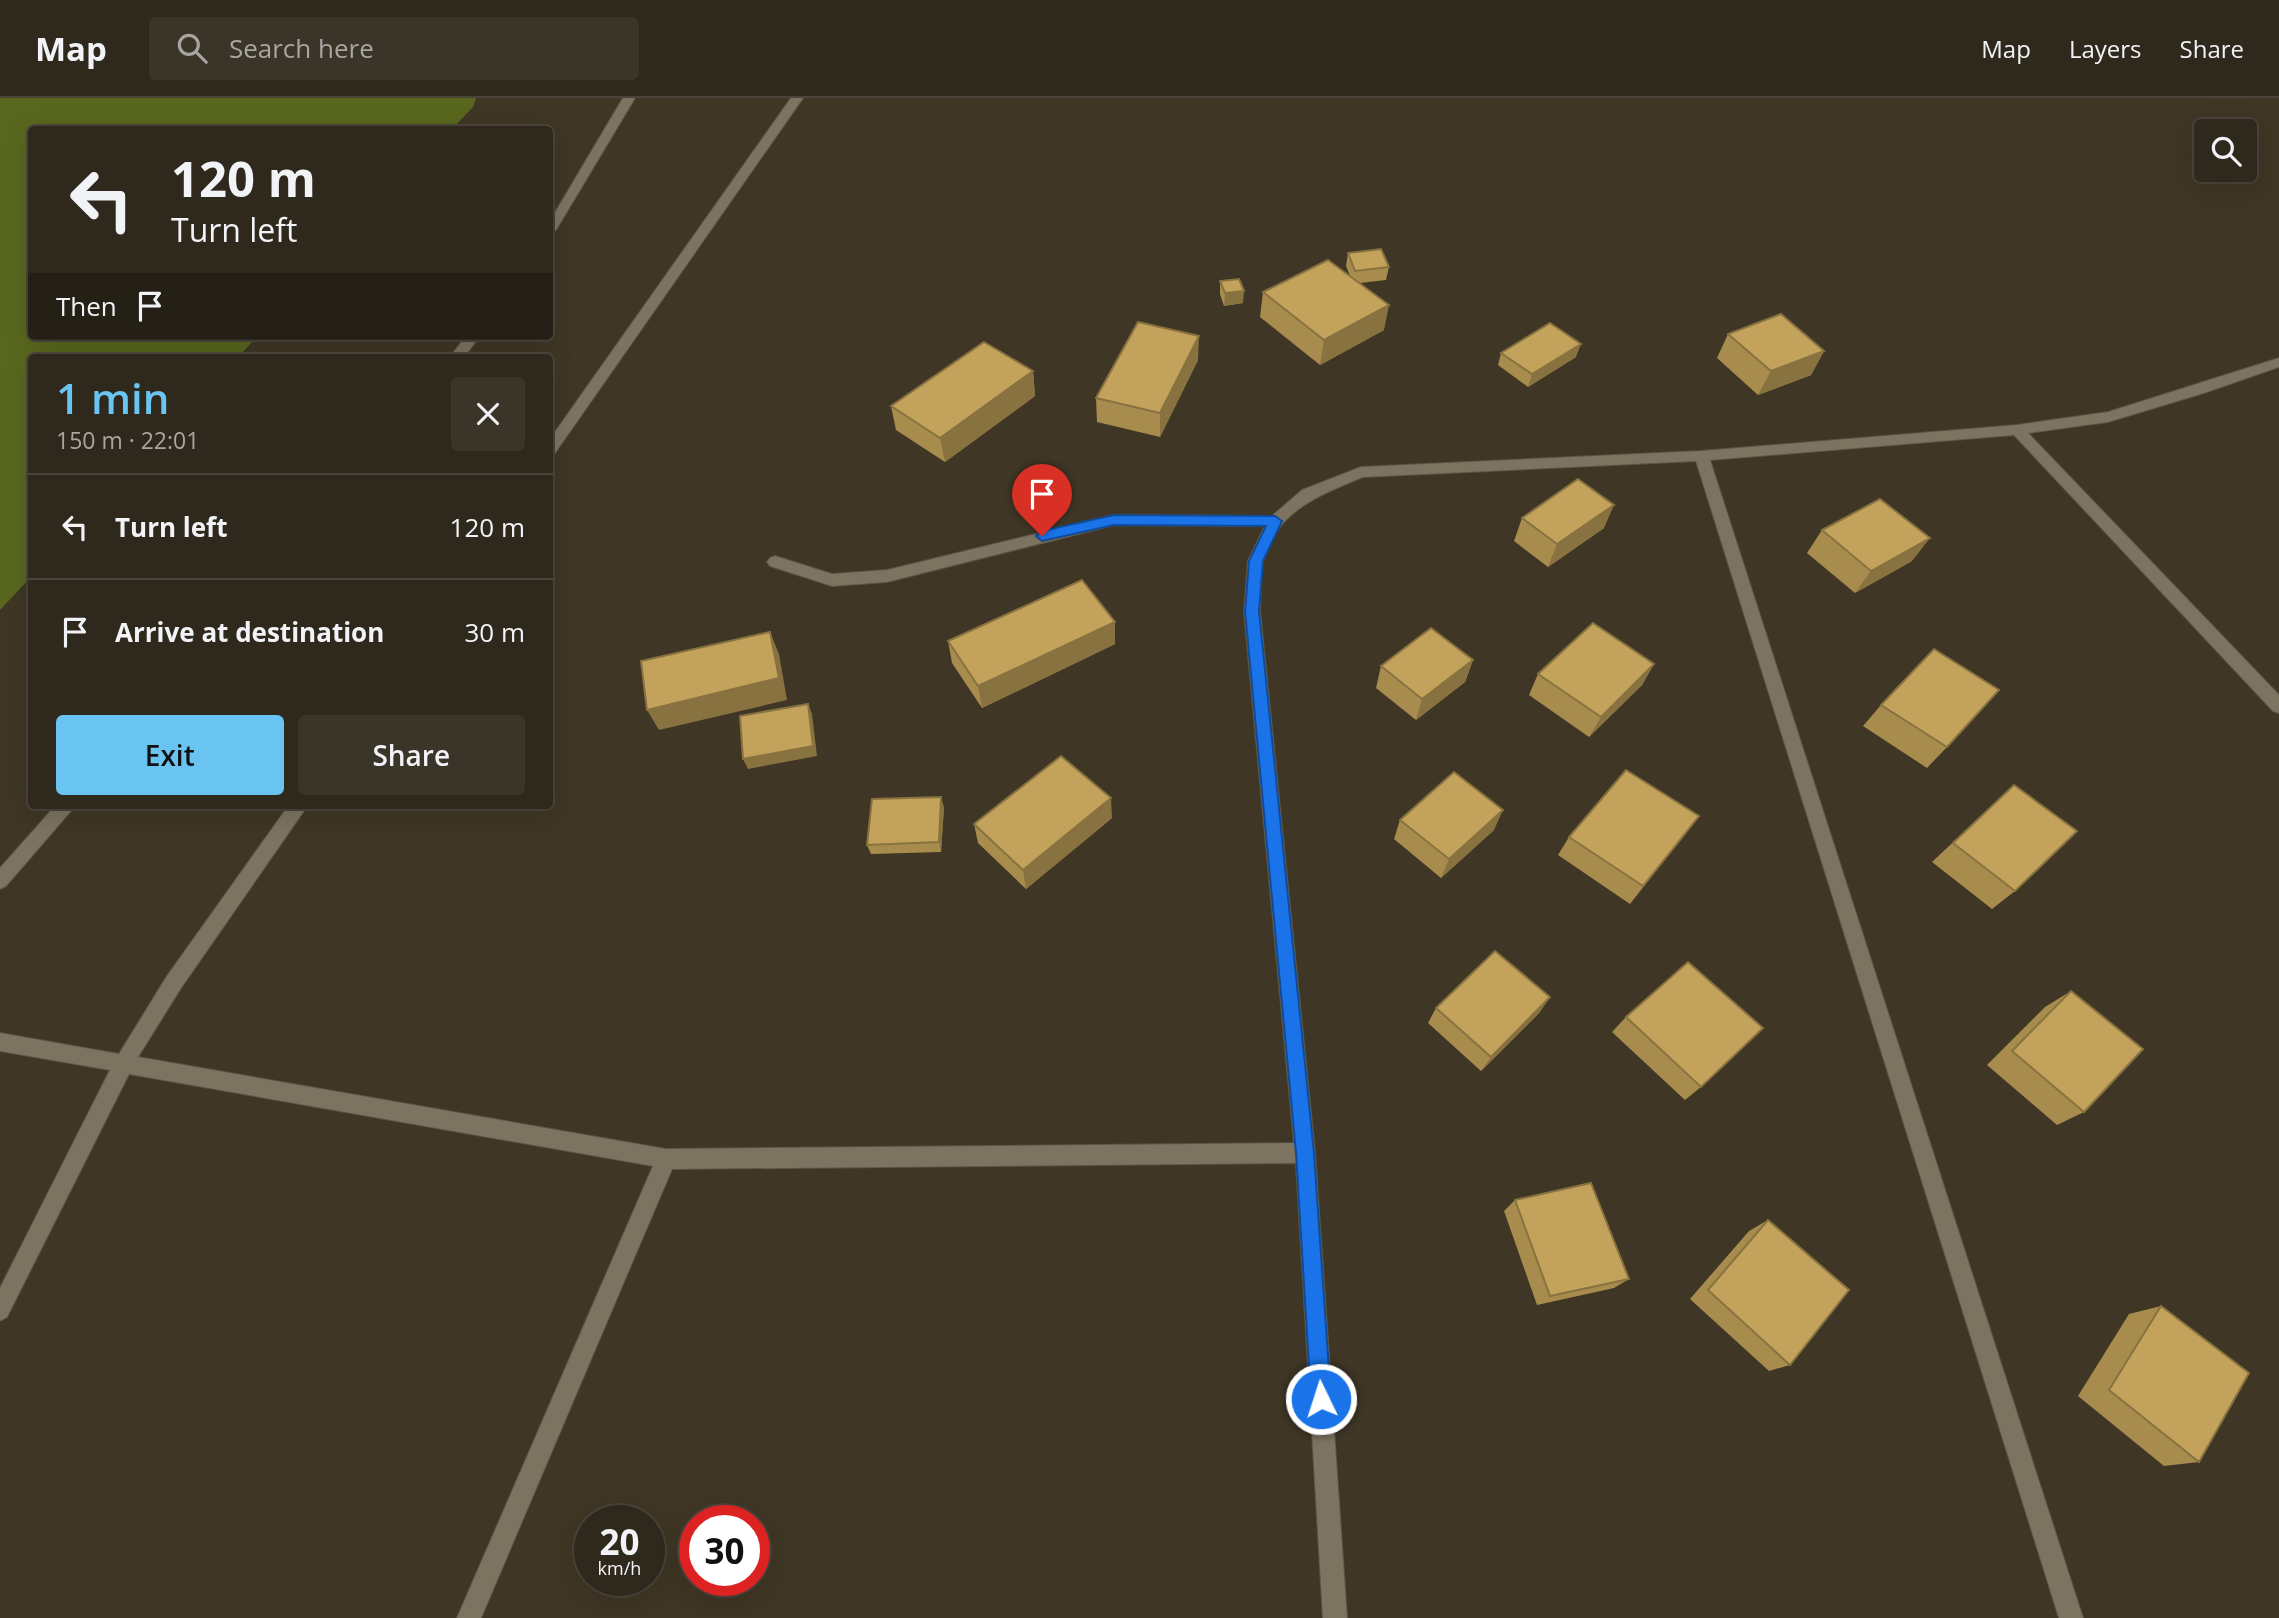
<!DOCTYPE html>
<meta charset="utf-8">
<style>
:root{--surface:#2f281c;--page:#3b3429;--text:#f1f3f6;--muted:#a7a6a3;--line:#4a443b;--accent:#69c4f1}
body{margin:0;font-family:"Open Sans",sans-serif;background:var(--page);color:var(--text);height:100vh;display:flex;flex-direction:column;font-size:26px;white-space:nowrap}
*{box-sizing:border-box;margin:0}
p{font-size:23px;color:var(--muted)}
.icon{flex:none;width:38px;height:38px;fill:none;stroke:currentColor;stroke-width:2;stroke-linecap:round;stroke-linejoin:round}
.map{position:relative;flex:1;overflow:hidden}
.side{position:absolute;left:28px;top:256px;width:525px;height:455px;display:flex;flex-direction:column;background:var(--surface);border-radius:7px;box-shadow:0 7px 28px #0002,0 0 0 2px var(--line)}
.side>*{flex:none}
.guide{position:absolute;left:28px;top:28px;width:525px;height:214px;border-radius:7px;box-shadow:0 7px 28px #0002,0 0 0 2px var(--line);background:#2f281c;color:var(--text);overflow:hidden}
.tools{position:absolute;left:2194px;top:21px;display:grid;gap:14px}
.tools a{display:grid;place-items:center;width:63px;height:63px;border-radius:7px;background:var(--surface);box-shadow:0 7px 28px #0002,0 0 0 2px var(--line);font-size:35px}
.speed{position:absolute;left:574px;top:1407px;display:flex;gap:14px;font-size:35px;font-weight:700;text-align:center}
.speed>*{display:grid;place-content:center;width:91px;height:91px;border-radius:50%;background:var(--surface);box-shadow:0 7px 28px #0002,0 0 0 2px var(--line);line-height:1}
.speed small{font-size:18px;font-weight:400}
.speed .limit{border:10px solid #d22;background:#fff;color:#111}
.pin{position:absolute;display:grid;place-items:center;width:60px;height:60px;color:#fff;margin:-72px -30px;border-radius:50% 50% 50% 0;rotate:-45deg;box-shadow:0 0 7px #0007}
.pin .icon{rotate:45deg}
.me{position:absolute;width:77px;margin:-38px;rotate:356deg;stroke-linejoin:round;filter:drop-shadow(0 0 5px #0008)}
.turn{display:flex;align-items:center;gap:24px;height:147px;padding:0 28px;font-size:32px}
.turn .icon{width:91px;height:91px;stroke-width:2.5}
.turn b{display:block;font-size:49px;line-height:60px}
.then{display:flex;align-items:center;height:66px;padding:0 28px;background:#0003;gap:14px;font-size:26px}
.round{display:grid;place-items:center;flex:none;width:74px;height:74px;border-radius:7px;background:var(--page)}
.head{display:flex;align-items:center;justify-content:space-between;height:119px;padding:0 28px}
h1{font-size:42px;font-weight:600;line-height:52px;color:var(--accent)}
.action{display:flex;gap:14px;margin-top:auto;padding:14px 28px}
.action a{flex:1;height:80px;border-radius:7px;background:var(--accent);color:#111;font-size:28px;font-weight:600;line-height:80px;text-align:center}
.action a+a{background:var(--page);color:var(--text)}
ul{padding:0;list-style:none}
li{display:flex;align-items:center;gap:21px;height:105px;padding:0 28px;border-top:2px solid var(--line)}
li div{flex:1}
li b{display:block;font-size:26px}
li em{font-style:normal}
header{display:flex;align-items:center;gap:42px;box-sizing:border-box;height:98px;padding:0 35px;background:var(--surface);border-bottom:2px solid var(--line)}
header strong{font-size:33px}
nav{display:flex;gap:38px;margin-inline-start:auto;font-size:24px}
.search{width:490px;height:63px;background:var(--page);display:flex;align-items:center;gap:18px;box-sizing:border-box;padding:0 24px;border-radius:7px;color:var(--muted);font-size:26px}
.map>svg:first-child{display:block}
.forest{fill:#59671e}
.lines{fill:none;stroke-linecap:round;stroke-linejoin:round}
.street-casing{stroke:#5b5546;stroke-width:2}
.secondary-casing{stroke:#5b5546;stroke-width:2}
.street{fill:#7c7360;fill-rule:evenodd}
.secondary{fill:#7c7360;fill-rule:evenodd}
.wall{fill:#a88c4e}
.shaded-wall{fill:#887240}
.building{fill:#c3a35b;stroke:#887240;stroke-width:2}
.route{fill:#1a73e8;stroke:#114b97;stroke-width:2}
</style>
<header>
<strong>Map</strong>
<div class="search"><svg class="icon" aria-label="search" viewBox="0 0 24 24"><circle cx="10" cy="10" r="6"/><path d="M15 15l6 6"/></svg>Search here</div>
<nav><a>Map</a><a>Layers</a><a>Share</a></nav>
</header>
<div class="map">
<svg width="2279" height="1520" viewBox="0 0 2279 1520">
<rect width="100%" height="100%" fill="#3f3625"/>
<path class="forest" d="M 0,0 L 476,0 L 473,9 L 452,31 L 32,32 L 32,238 L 258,238 L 238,259 L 32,259 L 31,479 L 0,512 Z"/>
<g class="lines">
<g class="street-casing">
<path id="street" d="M 791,0 L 803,0 L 555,355 L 550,356 L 550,341 Z
M 2279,260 L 2279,269 L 2204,295 L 2108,324 L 2028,335 L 2279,597 L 2279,615 L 2273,613 L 2014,337 L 1710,362 L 2083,1520 L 2059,1520 L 1696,363 L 1363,379 C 1320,397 1275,413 1263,464 C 1260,479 1261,497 1260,513 L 1315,1055 L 1347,1520 L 1323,1520 L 1296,1065 L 672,1071 L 481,1520 L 457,1520 L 653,1068 L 129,976 L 7,1219 L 0,1223 L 0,1190 L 110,972 L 0,953 L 0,935 L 119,956 L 167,878 L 289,707 L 308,707 L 181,890 L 138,959 L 666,1051 L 1294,1045 L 1244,513 L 1248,463 L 1265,428 L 1114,427 L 887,484 L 832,488 L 770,468 L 767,464 L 770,460 L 775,458 L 832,476 L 887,472 L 1114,417 L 1272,418 L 1302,392 L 1361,369 L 1701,353 L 2017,327 L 2108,314 Z"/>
</g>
<g class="secondary-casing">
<path id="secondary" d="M 623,0 L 635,0 L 556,132 L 550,136 L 550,123 Z
M 466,238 L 480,238 L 464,259 L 450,259 Z
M 56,707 L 76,707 L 6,788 L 0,791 L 0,770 Z"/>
</g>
<use href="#street" class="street"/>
<use href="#secondary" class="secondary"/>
</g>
<path class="wall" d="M 1348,155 L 1389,169 L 1386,182 L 1360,185 L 1384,232 L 1320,267 L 1260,219 L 1263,194 L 1350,178 L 1346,168 Z
M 1220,183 L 1243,205 L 1224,208 L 1220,196 Z
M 1728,236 L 1824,253 L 1811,277 L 1758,297 L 1717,260 Z
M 1501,255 L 1576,259 L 1528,289 L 1498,267 Z
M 1198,262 L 1160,339 L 1097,324 L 1096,300 Z
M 1033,273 L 1035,298 L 945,364 L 896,332 L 891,308 Z
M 1522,420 L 1604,430 L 1548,469 L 1514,443 Z
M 1822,432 L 1912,463 L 1855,495 L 1807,455 Z
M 1115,524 L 1115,546 L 982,610 L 952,565 L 948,543 Z
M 1473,562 L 1465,584 L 1416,622 L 1376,590 L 1381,568 Z
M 1654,566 L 1642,587 L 1589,639 L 1529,597 L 1538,576 Z
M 1881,607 L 1947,649 L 1927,670 L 1863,628 Z
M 2014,687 L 2015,793 L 1992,811 L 1932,764 Z
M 944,709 L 941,754 L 871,756 L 867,747 Z
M 1699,718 L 1630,806 L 1558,757 L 1569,739 Z
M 1112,720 L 1026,791 L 978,745 L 974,726 Z
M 1400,722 L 1494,732 L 1441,780 L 1394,741 Z
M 2071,893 L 2084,1014 L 2057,1027 L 1987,967 L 2045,909 Z
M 1550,899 L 1539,915 L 1481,973 L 1428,925 L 1436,910 Z
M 1626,919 L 1701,989 L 1685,1002 L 1612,934 Z
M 1515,1102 L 1629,1181 L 1614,1190 L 1537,1207 L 1504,1113 Z
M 1768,1122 L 1790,1267 L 1769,1273 L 1690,1201 L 1749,1133 Z
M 2161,1208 L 2199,1364 L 2164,1368 L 2078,1298 L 2129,1216 Z"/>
<path class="shaded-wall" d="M 1244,193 L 1243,205 L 1224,208 L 1225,195 Z
M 1389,207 L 1384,232 L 1320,267 L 1324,242 Z
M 1199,238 L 1198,262 L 1160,339 L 1160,315 Z
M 1581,246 L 1576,259 L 1528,289 L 1532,276 Z
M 1824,253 L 1811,277 L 1758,297 L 1771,273 Z
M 1033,273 L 1035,298 L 945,364 L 940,340 Z
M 1614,407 L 1604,430 L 1548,469 L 1557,446 Z
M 1930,440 L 1912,463 L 1855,495 L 1871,473 Z
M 1115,524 L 1115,546 L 982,610 L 978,588 Z
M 770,534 L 779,556 L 787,602 L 659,632 L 647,612 Z
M 1473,562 L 1465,584 L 1416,622 L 1422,601 Z
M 1654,566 L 1642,587 L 1589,639 L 1601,619 Z
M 808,606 L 812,616 L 817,658 L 748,671 L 743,661 Z
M 941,699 L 944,709 L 941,754 L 939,744 Z
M 1111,700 L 1112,720 L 1026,791 L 1023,772 Z
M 1503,712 L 1494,732 L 1441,780 L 1449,761 Z
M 1699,718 L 1685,737 L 1630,806 L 1643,788 Z
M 1550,899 L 1539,915 L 1481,973 L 1491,959 Z"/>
<path class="building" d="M 1381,151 L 1389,169 L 1355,173 L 1348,155 Z
M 1328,162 L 1389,207 L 1324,242 L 1263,194 Z
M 1239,181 L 1244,193 L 1225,195 L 1220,183 Z
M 1781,216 L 1824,253 L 1771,273 L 1728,236 Z
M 1138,224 L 1199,238 L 1160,315 L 1096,300 Z
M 1550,225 L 1581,246 L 1532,276 L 1501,255 Z
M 984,244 L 1033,273 L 940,340 L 891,308 Z
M 1578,381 L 1614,407 L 1557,446 L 1522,420 Z
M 1880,401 L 1930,440 L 1871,473 L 1822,432 Z
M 1082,482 L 1115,524 L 978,588 L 948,543 Z
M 1593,525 L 1654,566 L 1601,619 L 1538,576 Z
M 1431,530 L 1473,562 L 1422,601 L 1381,568 Z
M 770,534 L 779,580 L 647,612 L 641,563 Z
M 1934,551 L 1999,592 L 1947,649 L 1881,607 Z
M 808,606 L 813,648 L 743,661 L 740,618 Z
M 1061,658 L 1111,700 L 1023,772 L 974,726 Z
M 1626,672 L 1699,718 L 1643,788 L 1569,739 Z
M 1454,674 L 1503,712 L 1449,761 L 1400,722 Z
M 2014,687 L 2077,733 L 2015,793 L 1953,745 Z
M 941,699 L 939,744 L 867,747 L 872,701 Z
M 1495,853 L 1550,899 L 1491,959 L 1436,910 Z
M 1688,864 L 1763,930 L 1701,989 L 1626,919 Z
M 2071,893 L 2143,951 L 2084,1014 L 2012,953 Z
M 1591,1085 L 1629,1181 L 1550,1198 L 1515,1102 Z
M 1768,1122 L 1849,1192 L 1790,1267 L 1708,1192 Z
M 2161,1208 L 2249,1275 L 2199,1364 L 2109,1292 Z"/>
<path class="route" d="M 1114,417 L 1275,418 L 1282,423 L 1263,463 L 1259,513 L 1314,1055 L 1331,1301 L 1328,1308 L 1321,1311 L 1314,1308 L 1311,1301 L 1296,1055 L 1245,513 L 1249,463 L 1266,428 L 1114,427 L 1042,443 L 1036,438 L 1042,433 Z"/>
</svg>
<div class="tools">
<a><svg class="icon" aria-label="search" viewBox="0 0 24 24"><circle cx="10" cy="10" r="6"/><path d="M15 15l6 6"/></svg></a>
</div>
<div class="speed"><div>20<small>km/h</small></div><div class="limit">30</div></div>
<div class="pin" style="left:1042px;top:438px;background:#d93025"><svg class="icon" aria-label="arrive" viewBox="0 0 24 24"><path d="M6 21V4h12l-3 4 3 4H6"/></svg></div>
<svg class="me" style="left:1321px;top:1301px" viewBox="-20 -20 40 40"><circle r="17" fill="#1a73e8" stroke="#fff" stroke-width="3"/><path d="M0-11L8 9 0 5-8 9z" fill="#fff"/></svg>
<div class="guide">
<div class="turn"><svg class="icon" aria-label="left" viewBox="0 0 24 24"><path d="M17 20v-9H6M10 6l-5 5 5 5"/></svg><div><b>120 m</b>Turn left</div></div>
<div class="then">Then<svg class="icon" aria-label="arrive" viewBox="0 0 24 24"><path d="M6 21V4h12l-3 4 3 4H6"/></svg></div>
</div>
<section class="side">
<div class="head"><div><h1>1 min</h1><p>150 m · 22:01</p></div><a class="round"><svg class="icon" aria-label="close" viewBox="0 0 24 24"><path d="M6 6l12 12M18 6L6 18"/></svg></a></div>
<ul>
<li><svg class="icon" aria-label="left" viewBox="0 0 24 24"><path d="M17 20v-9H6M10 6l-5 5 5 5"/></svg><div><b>Turn left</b></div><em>120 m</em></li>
<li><svg class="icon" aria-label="arrive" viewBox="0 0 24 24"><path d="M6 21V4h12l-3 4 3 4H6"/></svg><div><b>Arrive at destination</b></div><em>30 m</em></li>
</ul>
<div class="action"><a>Exit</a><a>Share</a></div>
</section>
</div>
